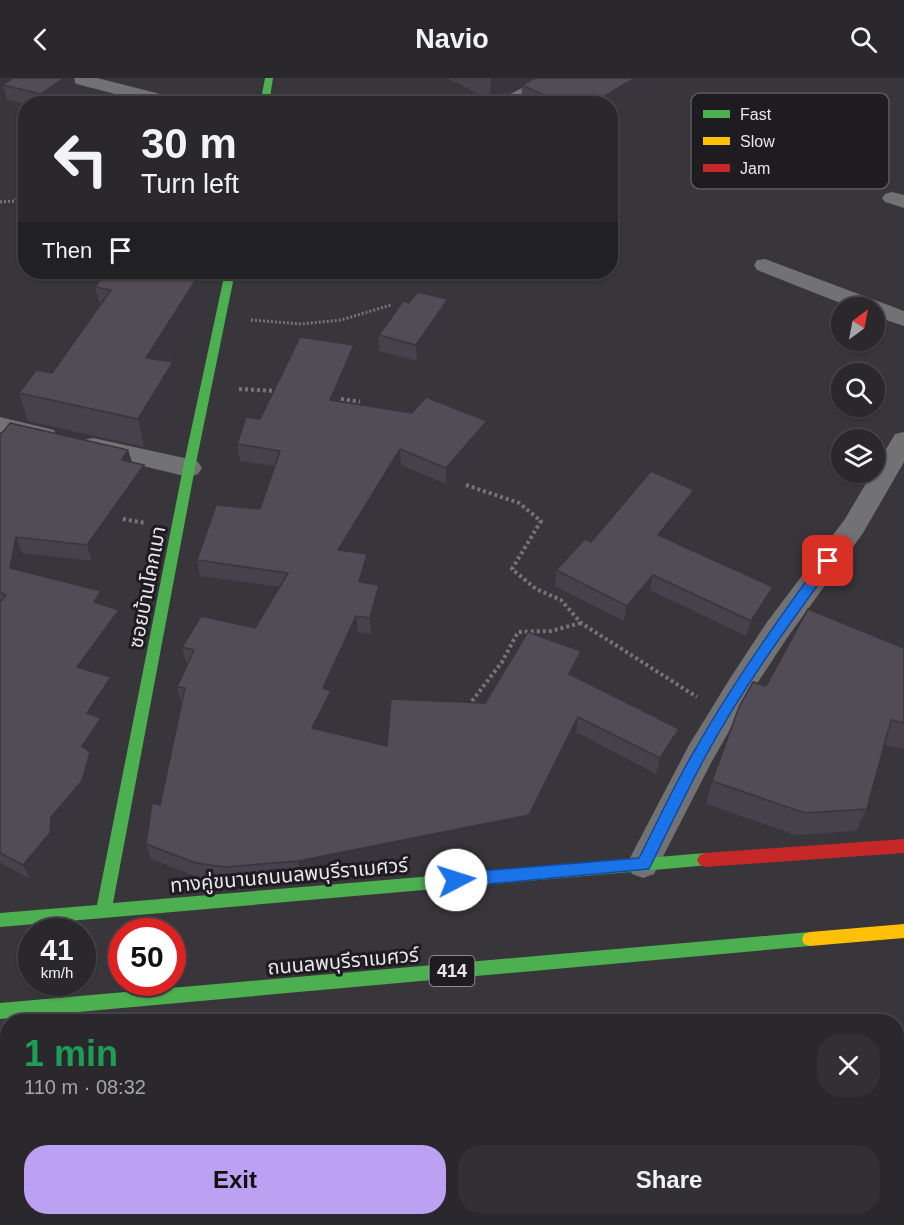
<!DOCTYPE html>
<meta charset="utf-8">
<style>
:root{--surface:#2a282c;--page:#323034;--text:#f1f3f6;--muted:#a5a6a9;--line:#464448;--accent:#bca0f2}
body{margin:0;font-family:Arial,"Noto Sans Thai",sans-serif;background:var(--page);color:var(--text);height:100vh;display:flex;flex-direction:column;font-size:22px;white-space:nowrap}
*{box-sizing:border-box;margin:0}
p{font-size:20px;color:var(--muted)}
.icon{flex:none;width:33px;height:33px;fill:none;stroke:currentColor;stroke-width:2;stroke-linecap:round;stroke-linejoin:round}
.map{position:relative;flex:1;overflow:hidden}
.sheet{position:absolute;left:0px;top:936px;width:904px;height:212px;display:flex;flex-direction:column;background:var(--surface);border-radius:24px 24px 0 0;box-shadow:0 2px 4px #0004,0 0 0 2px var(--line)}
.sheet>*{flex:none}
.hud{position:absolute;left:18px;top:18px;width:600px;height:183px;border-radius:24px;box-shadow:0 2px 4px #0004,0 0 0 2px var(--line);background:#2a282c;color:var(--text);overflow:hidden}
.needle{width:39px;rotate:32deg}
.tools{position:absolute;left:831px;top:219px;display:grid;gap:12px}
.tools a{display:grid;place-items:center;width:54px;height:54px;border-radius:50%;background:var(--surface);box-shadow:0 2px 4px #0004,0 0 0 2px var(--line);font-size:30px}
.speed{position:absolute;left:18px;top:840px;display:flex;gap:12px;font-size:30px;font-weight:700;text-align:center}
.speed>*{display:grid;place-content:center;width:78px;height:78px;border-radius:50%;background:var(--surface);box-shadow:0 2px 4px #0004,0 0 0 2px var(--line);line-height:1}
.speed small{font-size:15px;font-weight:400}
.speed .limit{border:9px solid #d22;background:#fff;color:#111}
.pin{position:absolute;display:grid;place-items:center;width:51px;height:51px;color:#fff;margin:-26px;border-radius:12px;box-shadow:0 3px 9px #0006}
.me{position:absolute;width:66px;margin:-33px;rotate:85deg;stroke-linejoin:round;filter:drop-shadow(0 0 4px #0008)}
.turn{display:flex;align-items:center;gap:21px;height:126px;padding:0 24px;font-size:27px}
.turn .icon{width:78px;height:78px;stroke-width:2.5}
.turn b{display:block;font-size:42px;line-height:51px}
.then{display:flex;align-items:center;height:57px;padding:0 24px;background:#0003;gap:12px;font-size:22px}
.round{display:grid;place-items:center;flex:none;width:63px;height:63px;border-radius:24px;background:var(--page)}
.overview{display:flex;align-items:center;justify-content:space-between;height:102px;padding:0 24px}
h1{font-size:36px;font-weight:800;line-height:45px;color:#1e9e55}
.action{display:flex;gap:12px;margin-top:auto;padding:12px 24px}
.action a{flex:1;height:69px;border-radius:24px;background:var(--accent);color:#111;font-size:24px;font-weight:800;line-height:69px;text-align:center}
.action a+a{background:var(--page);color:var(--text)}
header{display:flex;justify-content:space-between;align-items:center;height:78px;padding:0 24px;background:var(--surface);font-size:27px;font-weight:800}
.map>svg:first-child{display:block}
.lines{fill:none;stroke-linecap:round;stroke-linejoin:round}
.path-far1{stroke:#767478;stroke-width:3;stroke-dasharray:2 2;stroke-linecap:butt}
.path{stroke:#767478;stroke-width:4;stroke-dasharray:3 3;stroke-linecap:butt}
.street{fill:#727174;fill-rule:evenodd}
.fast{fill:#4caf50;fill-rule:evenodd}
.slow{fill:#ffc107;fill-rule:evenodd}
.jam{fill:#c62828;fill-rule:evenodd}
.wall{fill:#46414a}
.shaded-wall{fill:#39353c}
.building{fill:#514c56;stroke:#39353c;stroke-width:1.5}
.route{fill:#1a73e8;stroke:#114b97;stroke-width:1.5}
.labels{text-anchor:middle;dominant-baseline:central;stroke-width:6;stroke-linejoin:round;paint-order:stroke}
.shield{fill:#1e1c21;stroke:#aca9af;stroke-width:1.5}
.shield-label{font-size:18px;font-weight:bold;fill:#e9e6ec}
.street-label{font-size:20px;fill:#e9e6ec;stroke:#1e1c21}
.key{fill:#1e1c21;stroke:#5b595e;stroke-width:1.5}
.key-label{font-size:16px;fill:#e9e6ec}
</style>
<header><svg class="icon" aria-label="back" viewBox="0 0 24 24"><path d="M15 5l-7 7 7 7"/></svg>Navio<svg class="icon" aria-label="search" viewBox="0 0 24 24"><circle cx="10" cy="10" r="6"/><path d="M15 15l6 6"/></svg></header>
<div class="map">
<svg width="904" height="1147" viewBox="0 0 904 1147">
<rect width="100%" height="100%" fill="#38363b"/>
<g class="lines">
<path class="path-far1" d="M 0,124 L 14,123 L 26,115
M 251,242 L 301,246 L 341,242 L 391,227"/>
<path class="path" d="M 239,311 L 277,313
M 335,320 L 360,324
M 466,407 L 519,425 L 541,443 L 512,491 L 536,511 L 561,522 L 581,545 L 697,619
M 117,440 L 145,445
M 472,623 L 502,584 L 518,554 L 551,553 L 581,545"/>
<path class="street" d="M 66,0 L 97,0 L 184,22 L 186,26 L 153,26 L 69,4 Z
M 541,0 L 564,0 L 561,4 L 521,26 L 501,24 L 503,20 Z
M 892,114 L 904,117 L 904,130 L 885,124 L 882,120 L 885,116 Z
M 765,181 L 904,233 L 904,248 L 874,238 L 874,230 L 853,230 L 757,192 L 754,187 L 757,182 Z
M 0,339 L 54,352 L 57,358 L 54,364 L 45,366 L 0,355 Z
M 904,354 L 904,384 L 863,455 L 787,560 L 749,618 L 711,685 L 654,796 L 643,800 L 632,796 L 627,786 L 632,776 L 689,667 L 729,602 L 767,544 L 845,441 L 895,356 Z
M 93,360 L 189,381 L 198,384 L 202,390 L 198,396 L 189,399 L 84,374 L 81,368 L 84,362 Z"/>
<path class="fast" d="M 265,0 L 273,0 L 269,26 L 260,26 Z
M 225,194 L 235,194 L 195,390 L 113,825 L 705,775 L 710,777 L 713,782 L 710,787 L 0,849 L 0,835 L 97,827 L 183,390 Z
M 810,854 L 816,856 L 818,861 L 816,866 L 810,868 L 0,941 L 0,925 Z
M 904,1005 L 904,1023 L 897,1024 L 897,1006 Z
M 0,1109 L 8,1109 L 8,1127 L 0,1127 Z"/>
<path class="slow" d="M 904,846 L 904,860 L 810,868 L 804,866 L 802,861 L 804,856 L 810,854 Z
M 904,1136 L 904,1147 L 882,1147 L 885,1141 L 897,1140 L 897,1137 Z"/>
<path class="jam" d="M 904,761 L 904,775 L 705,789 L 700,787 L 697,782 L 700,777 L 705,775 Z"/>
</g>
<path class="wall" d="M 13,0 L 74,0 L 76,8 L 53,26 L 26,26 L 7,22 L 3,7 Z
M 447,0 L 669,0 L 610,34 L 610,26 L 521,26 L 522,7 L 490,22 Z
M 95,209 L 212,211 L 168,283 L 178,312 L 144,369 L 28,343 L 19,315 L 52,295 L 100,227 Z
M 448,221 L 448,237 L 417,283 L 379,273 L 379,257 L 409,225 Z
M 354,267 L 355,284 L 338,323 L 412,335 L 487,343 L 486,360 L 446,406 L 401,387 L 349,473 L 367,476 L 368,492 L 364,505 L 380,523 L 371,556 L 358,554 L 331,613 L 333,628 L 321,652 L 387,668 L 485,625 L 581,573 L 579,589 L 574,598 L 679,651 L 676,666 L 656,696 L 576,654 L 527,752 L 301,797 L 229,803 L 200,800 L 151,781 L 146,766 L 160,727 L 182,624 L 181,624 L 177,609 L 188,586 L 186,585 L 182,569 L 255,550 L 279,509 L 200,498 L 197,482 L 260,431 L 275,388 L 240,383 L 237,366 L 260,341 Z
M 0,355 L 128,372 L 132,384 L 144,387 L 148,404 L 92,483 L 22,475 L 19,492 L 101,513 L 106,528 L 119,532 L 124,548 L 91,593 L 111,599 L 116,615 L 100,639 L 107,655 L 91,679 L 95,689 L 88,718 L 58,753 L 57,770 L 30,801 L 0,785 Z
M 691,428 L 665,460 L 773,509 L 768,525 L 746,558 L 650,512 L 624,543 L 555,508 L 556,492 L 591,464 Z
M 904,570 L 904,671 L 884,667 L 867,731 L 856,753 L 796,757 L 706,726 L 712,703 L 766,608 Z"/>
<path class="shaded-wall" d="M 64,0 L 74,0 L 76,8 L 53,26 L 44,26 L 41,16 Z
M 492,0 L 536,0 L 490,22 L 491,1 Z
M 635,0 L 669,0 L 610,34 L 610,26 L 591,26 Z
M 201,194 L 209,194 L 212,211 L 152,308 L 146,280 Z
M 448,221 L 448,237 L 417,283 L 416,267 Z
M 354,267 L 355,284 L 332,338 L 330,322 Z
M 173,284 L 178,312 L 144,369 L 138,341 Z
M 487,343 L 486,360 L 446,406 L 446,390 Z
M 400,371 L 401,387 L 340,488 L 338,472 Z
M 128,372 L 133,388 L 122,382 Z
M 144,387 L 148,404 L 92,483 L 87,467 Z
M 694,412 L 691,428 L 655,473 L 658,457 Z
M 16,459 L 22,475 L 16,506 L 10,490 Z
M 367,476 L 368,492 L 360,520 L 359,504 Z
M 653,497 L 650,512 L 624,543 L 627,528 Z
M 379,507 L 380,523 L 371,556 L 370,540 Z
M 773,509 L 768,525 L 746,558 L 751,543 Z
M 101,513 L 106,529 L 94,524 Z
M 119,532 L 124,548 L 83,605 L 77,589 Z
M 356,538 L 358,554 L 331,613 L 333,628 L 314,665 L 312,650 L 323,610 Z
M 581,573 L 579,589 L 567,611 L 569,596 Z
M 111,599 L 116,615 L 92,650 L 87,635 Z
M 578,639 L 576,654 L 527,752 L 301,797 L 298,783 Z
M 101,640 L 107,655 L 91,679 L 95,689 L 88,718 L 58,753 L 57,770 L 30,801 L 23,787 L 82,668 Z
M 679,651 L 676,666 L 656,696 L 660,680 Z"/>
<path class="building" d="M 13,0 L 64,0 L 41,16 L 3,7 Z
M 535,0 L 635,0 L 591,26 L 563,26 L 522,7 Z
M 106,194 L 201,194 L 146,280 L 173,284 L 138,341 L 19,315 L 36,292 L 52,295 L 111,212 L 95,209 Z
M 418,214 L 448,221 L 416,267 L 379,257 L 403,223 L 409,225 Z
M 300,259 L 354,267 L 330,322 L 412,335 L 426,319 L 487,343 L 446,390 L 400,371 L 338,472 L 367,476 L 359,504 L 379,507 L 370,540 L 356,538 L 323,610 L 331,613 L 312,650 L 387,668 L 391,621 L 485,625 L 528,554 L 581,573 L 569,596 L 679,651 L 660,680 L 578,639 L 529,737 L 298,783 L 225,789 L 196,785 L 146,766 L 152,725 L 160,727 L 185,610 L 177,609 L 194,572 L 182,569 L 201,538 L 255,550 L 288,495 L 197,482 L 216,427 L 260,431 L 280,373 L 237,366 L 246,339 L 260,341 Z
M 10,345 L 128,372 L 122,382 L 144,387 L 87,467 L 16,459 L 10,490 L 101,513 L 94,524 L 119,532 L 77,589 L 111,599 L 87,635 L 101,640 L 82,668 L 90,674 L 82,703 L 51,739 L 50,755 L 23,787 L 0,775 L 0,524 L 6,517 L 0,514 L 0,355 L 2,355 Z
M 651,393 L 694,412 L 658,457 L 773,509 L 751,543 L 653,497 L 627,528 L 556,492 L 585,461 L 591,464 Z
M 808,531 L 904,570 L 904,645 L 891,642 L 867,731 L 805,735 L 712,703 L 739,629 L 753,604 L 766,608 Z"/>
<path class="route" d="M 828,478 L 835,483 L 833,486 C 787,549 741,612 704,681 C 685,717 667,754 649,791 L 456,809 L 450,807 L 448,802 L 450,797 L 456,795 L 639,780 C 658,743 675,705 696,670 C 734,603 778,541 824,479 Z"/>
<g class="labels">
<rect class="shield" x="429.5" y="878" width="45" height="30" rx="4.5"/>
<g class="shield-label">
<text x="452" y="893">414</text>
</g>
<g class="street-label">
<text transform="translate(147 509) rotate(-79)">ซอยบ้านโคกเมา</text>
<text transform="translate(289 797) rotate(-5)">ทางคู่ขนานถนนลพบุรีราเมศวร์</text>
<text transform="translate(343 883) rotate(-5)">ถนนลพบุรีราเมศวร์</text>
</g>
</g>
<rect x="691" y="15" width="198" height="96" rx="9" class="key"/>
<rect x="703" y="32" width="27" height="8" fill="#4caf50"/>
<rect x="703" y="59" width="27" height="8" fill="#ffc107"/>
<rect x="703" y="86" width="27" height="8" fill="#c62828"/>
<g class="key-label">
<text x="740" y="42">Fast</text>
<text x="740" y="69">Slow</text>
<text x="740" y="96">Jam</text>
</g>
</svg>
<div class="tools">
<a><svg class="needle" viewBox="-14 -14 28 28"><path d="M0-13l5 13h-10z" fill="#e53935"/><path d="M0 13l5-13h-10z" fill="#a5a6a9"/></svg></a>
<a><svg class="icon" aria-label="search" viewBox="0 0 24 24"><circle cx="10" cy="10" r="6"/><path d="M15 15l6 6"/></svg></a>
<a><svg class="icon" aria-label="layers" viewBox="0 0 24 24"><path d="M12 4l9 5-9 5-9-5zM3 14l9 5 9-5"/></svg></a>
</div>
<div class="speed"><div>41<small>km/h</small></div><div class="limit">50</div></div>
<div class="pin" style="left:828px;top:483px;background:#d93025"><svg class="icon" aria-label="arrive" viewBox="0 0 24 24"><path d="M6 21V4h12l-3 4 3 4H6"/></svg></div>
<svg class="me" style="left:456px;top:802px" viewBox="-20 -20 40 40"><circle r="19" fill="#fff"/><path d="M0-13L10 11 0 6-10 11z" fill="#1a73e8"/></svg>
<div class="hud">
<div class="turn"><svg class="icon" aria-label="left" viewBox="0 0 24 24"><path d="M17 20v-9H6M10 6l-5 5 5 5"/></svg><div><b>30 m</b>Turn left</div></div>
<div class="then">Then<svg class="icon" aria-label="arrive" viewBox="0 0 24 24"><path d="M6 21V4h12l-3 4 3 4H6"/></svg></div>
</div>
<section class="sheet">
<div class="overview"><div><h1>1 min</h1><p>110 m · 08:32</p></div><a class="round"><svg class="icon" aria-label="close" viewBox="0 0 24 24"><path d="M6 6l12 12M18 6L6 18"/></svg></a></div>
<div class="action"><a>Exit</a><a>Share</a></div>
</section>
</div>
